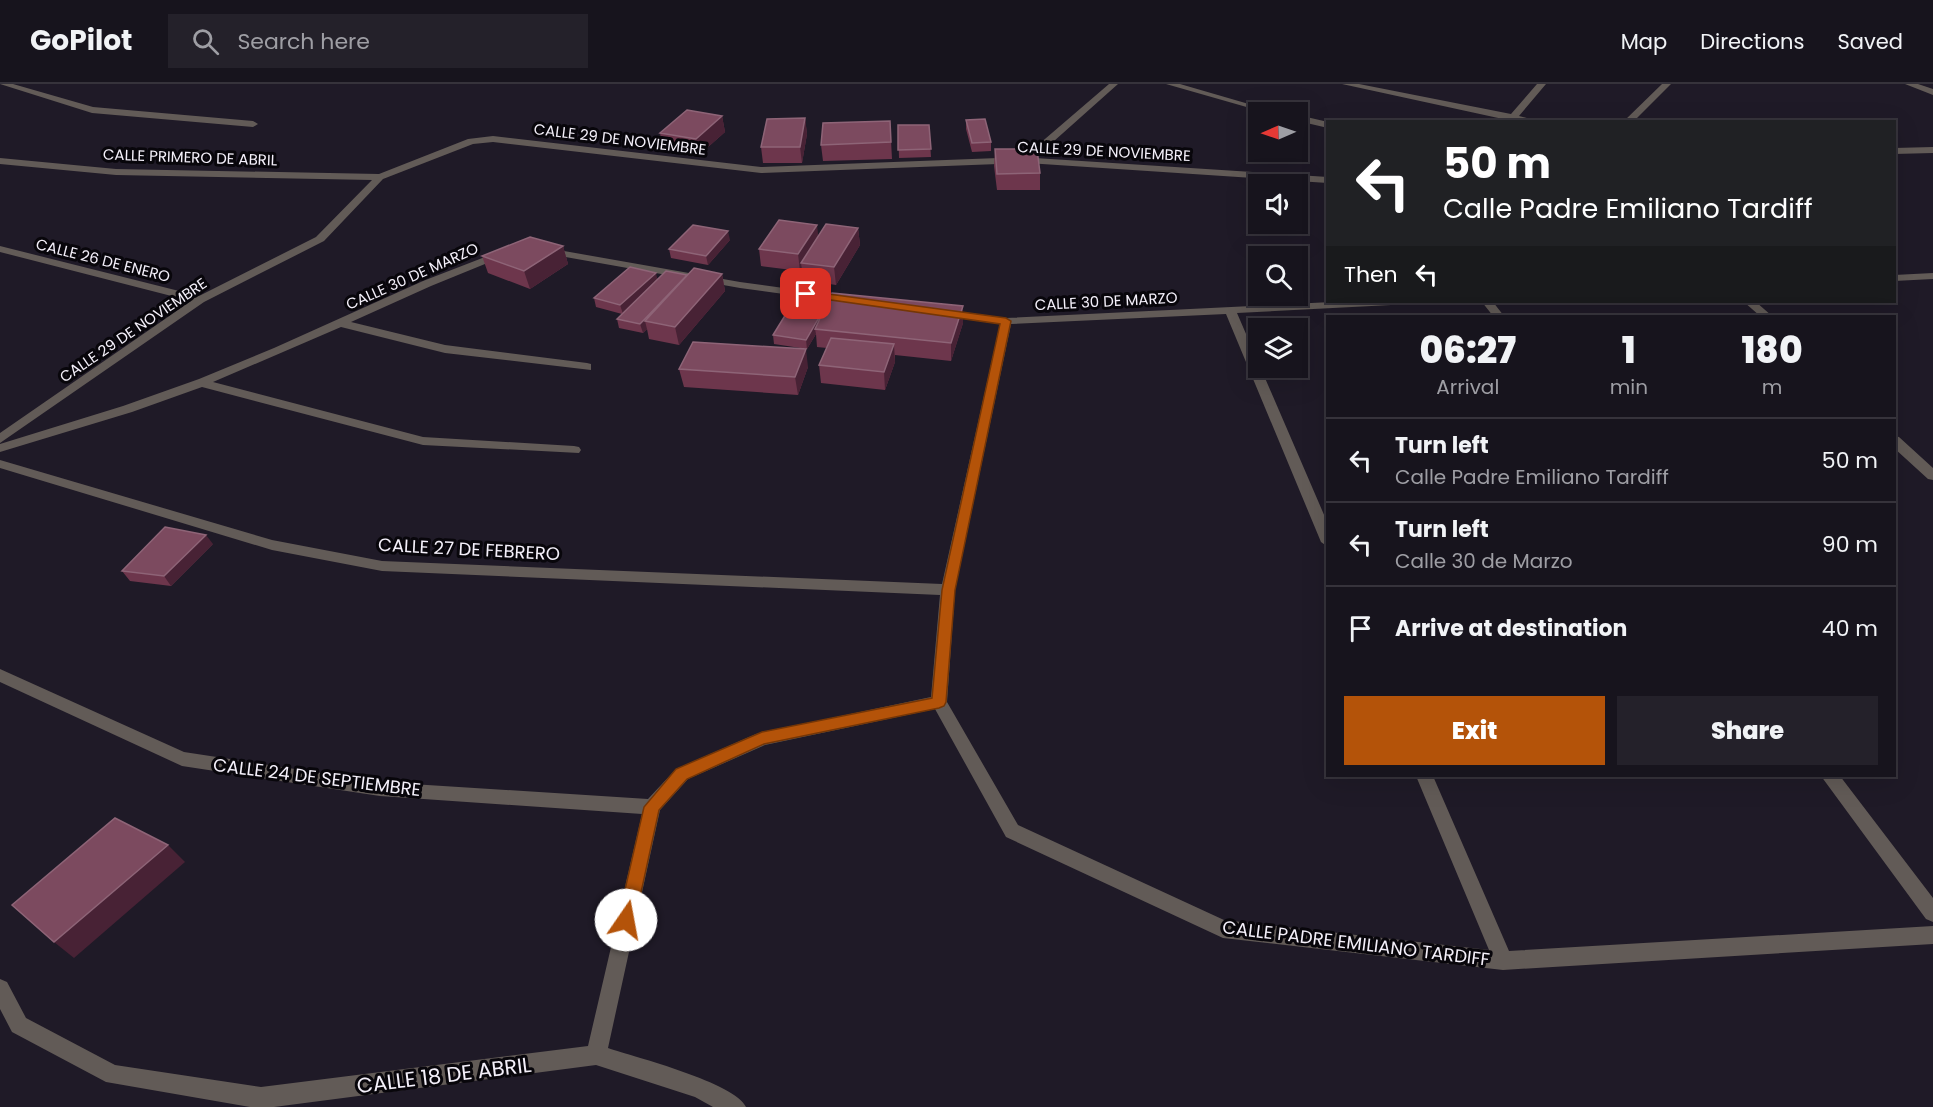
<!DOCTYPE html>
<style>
:root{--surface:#17141d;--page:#24212a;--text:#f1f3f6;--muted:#9e9ea4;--line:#36333b;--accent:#b45309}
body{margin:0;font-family:Poppins,sans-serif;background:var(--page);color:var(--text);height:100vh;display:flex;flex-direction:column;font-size:22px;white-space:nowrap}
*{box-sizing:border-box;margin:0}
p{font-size:20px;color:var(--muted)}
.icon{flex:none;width:33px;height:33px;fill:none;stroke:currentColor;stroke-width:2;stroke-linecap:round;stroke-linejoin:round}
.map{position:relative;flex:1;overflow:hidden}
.sheet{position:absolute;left:1326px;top:231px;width:570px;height:462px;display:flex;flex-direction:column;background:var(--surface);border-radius:0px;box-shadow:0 6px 24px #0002,0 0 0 2px var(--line)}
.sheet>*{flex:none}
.guide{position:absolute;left:1326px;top:36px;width:570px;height:183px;border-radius:0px;box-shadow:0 6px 24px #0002,0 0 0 2px var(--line);background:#202124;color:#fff;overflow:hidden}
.needle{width:39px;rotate:268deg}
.tools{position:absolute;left:1248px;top:18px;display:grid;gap:12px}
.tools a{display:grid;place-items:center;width:60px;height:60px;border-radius:0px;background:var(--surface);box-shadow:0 6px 24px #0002,0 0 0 2px var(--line);font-size:30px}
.pin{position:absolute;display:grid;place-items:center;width:51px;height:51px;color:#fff;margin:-26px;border-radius:12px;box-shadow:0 3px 9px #0006}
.me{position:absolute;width:66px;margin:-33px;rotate:12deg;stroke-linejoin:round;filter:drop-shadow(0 0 4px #0008)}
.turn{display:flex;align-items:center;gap:21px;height:126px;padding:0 18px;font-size:27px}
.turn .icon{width:78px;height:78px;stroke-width:2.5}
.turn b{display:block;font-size:42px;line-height:51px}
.then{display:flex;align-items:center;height:57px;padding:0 18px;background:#0003;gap:12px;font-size:22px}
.eta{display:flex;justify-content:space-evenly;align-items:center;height:102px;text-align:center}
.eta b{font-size:36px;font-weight:800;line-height:42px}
.action{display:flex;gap:12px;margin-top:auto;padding:12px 18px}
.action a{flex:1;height:69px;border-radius:0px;background:var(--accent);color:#fff;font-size:24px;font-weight:800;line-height:69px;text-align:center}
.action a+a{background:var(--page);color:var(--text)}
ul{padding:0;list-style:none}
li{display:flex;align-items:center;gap:18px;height:84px;padding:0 18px;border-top:2px solid var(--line)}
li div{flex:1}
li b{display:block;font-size:22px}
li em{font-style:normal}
header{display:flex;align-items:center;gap:36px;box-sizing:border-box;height:84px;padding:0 30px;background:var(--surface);border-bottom:2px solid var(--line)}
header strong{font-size:28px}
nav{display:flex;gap:33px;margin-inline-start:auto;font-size:21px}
.search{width:420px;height:54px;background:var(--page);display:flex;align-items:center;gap:15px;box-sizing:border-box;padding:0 21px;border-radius:0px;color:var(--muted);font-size:22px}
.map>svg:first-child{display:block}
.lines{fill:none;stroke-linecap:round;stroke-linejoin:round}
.street{fill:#625b57;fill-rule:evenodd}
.wall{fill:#6d364c}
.shaded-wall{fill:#482235}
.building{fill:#7c4a5f;stroke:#8e6477;stroke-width:1.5}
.route{fill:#b45309;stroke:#753606;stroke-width:1.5}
.labels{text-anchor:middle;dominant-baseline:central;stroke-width:6;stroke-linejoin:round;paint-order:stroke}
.far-street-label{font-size:15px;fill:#f4f0fa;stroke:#08060b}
.street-label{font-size:18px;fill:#f4f0fa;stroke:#08060b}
.near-street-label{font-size:21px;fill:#f4f0fa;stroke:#08060b}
</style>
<header>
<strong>GoPilot</strong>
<div class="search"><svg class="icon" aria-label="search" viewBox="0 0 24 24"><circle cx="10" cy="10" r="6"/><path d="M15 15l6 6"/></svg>Search here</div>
<nav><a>Map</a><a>Directions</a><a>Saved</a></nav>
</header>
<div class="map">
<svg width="1933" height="1023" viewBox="0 0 1933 1023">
<rect width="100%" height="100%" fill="#1f1a27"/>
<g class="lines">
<path class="street" d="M 0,0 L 13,0 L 93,23 L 253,37 L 258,40 L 253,43 L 92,29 Z
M 1109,0 L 1118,0 L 1035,74 L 1328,93 L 1328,99 L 1027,79 L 761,89 L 493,58 L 473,60 L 383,95 L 324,157 L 204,218 L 0,359 L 0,349 L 191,217 L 0,168 L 0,162 L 199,212 L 316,153 L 372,96 L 116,91 L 0,80 L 0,74 L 116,85 L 379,90 L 468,55 L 493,52 L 761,83 L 1024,73 Z
M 1166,0 L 1180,0 L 1276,28 L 1264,28 Z
M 1342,0 L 1359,0 L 1511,30 L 1537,0 L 1546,0 L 1519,32 L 1542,38 L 1512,37 Z
M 1662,0 L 1671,0 L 1633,38 L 1623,38 Z
M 1905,0 L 1918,0 L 1933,5 L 1933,11 Z
M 1298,31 L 1328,38 L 1328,44 L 1298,37 Z
M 1933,63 L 1933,69 L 1894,70 L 1894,64 Z
M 547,164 L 740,198 L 849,213 L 855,216 L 849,219 L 740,204 L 543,169 L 542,167 Z
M 503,166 L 508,169 L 507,171 L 431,202 L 351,238 L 445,261 L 587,279 L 591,280 L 591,286 L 445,269 L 341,243 L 213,298 L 423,353 L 574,362 L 579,363 L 581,366 L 579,369 L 423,361 L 202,303 L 132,328 L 0,368 L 0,360 L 123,322 L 199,295 L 274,264 L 423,197 Z
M 1933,189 L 1933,195 L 1894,197 L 1894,191 Z
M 1332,218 L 1397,218 L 1391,221 L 1237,229 L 1328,440 L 1328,463 L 1321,458 L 1226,230 L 1011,240 L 955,506 L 947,618 L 1018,741 L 1224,836 L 1489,866 L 1416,692 L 1433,692 L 1509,867 L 1933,842 L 1933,860 L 1503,886 L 1223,854 L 1006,753 L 935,625 L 765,661 L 688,695 L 660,726 L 608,964 C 635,973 736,999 746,1023 L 713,1023 L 695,1013 L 596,981 L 274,1023 L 250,1023 L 106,998 L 12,948 L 0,925 L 0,895 L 7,898 L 26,934 L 115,981 L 261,1003 L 588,962 L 642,730 L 380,712 L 182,682 L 0,598 L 0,585 L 184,668 L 380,698 L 648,715 L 676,685 L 756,650 L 931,613 L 940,511 L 382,487 L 272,466 L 0,384 L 0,376 L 272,456 L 382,477 L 942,500 L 1000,240 L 945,232 L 939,229 L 941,227 L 1006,234 Z
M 1482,218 L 1493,218 L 1504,232 L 1493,232 Z
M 1744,218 L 1756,218 L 1772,232 L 1760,232 Z
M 1894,352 L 1899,353 L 1933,384 L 1933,396 L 1928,395 L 1894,364 Z
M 1821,692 L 1840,692 L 1933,814 L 1933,838 L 1926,835 Z"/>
</g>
<path class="wall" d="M 722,32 L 725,48 L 699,71 L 663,65 L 660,49 Z
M 805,34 L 807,50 L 802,79 L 763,79 L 761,63 Z
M 966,36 L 991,58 L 991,67 L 972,68 L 966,45 Z
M 890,37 L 892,75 L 823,77 L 821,61 Z
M 898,41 L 929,41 L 931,73 L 899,74 Z
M 995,65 L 1040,89 L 1040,106 L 997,106 L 994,82 Z
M 858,144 L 860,161 L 836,201 L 803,196 L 802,186 L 800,187 L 761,182 L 759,165 L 819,151 Z
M 730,156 L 708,181 L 671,174 L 669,165 Z
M 563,162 L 568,180 L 530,205 L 488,189 L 482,172 Z
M 722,190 L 725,207 L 679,261 L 649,255 L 647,245 L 643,249 L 619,244 L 617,235 L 622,230 L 596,223 L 594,214 L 658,195 L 687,191 Z
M 797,212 L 963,239 L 951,277 L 895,271 L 895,278 L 885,306 L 821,299 L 819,281 L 827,264 L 817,263 L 816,250 L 807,265 L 774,260 L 773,251 Z
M 808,283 L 798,311 L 684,303 L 679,285 Z
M 213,460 L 171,502 L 130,497 L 122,487 Z"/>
<path class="shaded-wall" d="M 722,32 L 725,48 L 699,71 L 696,55 Z
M 805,34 L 807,50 L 802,79 L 800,63 Z
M 817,141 L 819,158 L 801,179 L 802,186 L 800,187 L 798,170 Z
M 858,144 L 860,161 L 836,201 L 834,183 Z
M 728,147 L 730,156 L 708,181 L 706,172 Z
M 563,162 L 568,180 L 530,205 L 524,187 Z
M 656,189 L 658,198 L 623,230 L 620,221 Z
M 722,190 L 725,207 L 679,261 L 675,243 Z
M 689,191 L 645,237 L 647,245 L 643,249 L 640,240 Z
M 829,216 L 815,245 L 816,250 L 807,265 L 806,256 Z
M 963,222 L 963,239 L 951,277 L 951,259 Z
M 894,260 L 895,278 L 885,306 L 884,288 Z
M 806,265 L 808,283 L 798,311 L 795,293 Z
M 206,451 L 213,460 L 171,502 L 164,492 Z
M 168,761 L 185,778 L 74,874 L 54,858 Z"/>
<path class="building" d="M 687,26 L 722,32 L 696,55 L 660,49 Z
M 805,34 L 800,63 L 761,63 L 767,35 Z
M 985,35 L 991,58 L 972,59 L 966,36 Z
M 890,37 L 891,58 L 821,61 L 823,39 Z
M 898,41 L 929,41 L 931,65 L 898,66 Z
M 995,65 L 1037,65 L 1040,89 L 997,90 Z
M 779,136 L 817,141 L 798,170 L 759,165 Z
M 826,140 L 858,144 L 834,183 L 801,179 Z
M 693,141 L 728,147 L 706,172 L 669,165 Z
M 530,153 L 563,162 L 524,187 L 482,172 Z
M 630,183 L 656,189 L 620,221 L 594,214 Z
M 694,184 L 722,190 L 675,243 L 645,237 Z
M 666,187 L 687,191 L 640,240 L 617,235 Z
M 832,209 L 963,222 L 951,259 L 815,245 Z
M 797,212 L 829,216 L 806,256 L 773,251 Z
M 831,254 L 894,260 L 884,288 L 819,281 Z
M 693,258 L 806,265 L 795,293 L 679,285 Z
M 165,443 L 206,451 L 164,492 L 122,487 Z
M 115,734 L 168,761 L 54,858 L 12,821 Z"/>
<path class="route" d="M 806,207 L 1006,234 L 1011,237 L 955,506 L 946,618 L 944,622 L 939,624 L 764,660 L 687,695 L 659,726 L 635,836 L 633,841 L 626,844 L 620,841 L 618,836 L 644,723 L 676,685 L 762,648 L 932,614 L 942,506 L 1000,240 L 803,212 L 803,208 Z"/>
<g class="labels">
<g class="far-street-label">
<text transform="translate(620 55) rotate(7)">CALLE 29 DE NOVIEMBRE</text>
<text transform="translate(1104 67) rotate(3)">CALLE 29 DE NOVIEMBRE</text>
<text transform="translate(190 73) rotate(2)">CALLE PRIMERO DE ABRIL</text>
<text transform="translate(103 176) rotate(14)">CALLE 26 DE ENERO</text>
<text transform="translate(412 192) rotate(-24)">CALLE 30 DE MARZO</text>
<text transform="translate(1106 217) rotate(-3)">CALLE 30 DE MARZO</text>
<text transform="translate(133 246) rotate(-34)">CALLE 29 DE NOVIEMBRE</text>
</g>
<g class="street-label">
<text transform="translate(469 465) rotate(3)">CALLE 27 DE FEBRERO</text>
<text transform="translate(317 693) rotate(7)">CALLE 24 DE SEPTIEMBRE</text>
<text transform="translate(1356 859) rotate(7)">CALLE PADRE EMILIANO TARDIFF</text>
</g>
<g class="near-street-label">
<text transform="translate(444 991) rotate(-7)">CALLE 18 DE ABRIL</text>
</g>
</g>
</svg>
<div class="tools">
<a><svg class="needle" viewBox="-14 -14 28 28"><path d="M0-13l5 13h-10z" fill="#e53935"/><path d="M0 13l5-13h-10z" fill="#9e9ea4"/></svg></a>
<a><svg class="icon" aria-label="sound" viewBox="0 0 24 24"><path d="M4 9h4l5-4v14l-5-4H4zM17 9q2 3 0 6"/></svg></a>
<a><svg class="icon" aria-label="search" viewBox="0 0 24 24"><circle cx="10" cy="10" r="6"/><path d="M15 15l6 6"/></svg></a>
<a><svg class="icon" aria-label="layers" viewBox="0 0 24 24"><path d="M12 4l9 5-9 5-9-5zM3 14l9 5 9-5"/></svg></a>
</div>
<div class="pin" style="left:806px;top:210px;background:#d93025"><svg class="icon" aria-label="arrive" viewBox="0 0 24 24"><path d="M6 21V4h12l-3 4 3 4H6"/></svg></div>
<svg class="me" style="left:626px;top:836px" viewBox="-20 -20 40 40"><circle r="19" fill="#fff"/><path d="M0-13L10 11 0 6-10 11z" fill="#b45309"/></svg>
<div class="guide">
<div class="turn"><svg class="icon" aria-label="left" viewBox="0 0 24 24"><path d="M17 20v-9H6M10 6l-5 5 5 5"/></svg><div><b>50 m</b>Calle Padre Emiliano Tardiff</div></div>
<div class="then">Then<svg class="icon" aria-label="left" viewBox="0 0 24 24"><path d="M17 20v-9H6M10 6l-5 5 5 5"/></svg></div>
</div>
<section class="sheet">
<div class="eta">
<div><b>06:27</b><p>Arrival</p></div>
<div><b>1</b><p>min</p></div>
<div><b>180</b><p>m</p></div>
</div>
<ul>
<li><svg class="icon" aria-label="left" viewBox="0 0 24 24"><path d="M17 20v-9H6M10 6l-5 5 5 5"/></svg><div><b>Turn left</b><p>Calle Padre Emiliano Tardiff</p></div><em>50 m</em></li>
<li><svg class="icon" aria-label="left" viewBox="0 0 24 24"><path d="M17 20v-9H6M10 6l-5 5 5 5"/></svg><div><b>Turn left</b><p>Calle 30 de Marzo</p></div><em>90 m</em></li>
<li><svg class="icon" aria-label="arrive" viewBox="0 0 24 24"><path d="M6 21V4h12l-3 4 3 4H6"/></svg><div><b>Arrive at destination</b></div><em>40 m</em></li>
</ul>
<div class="action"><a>Exit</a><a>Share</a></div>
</section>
</div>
